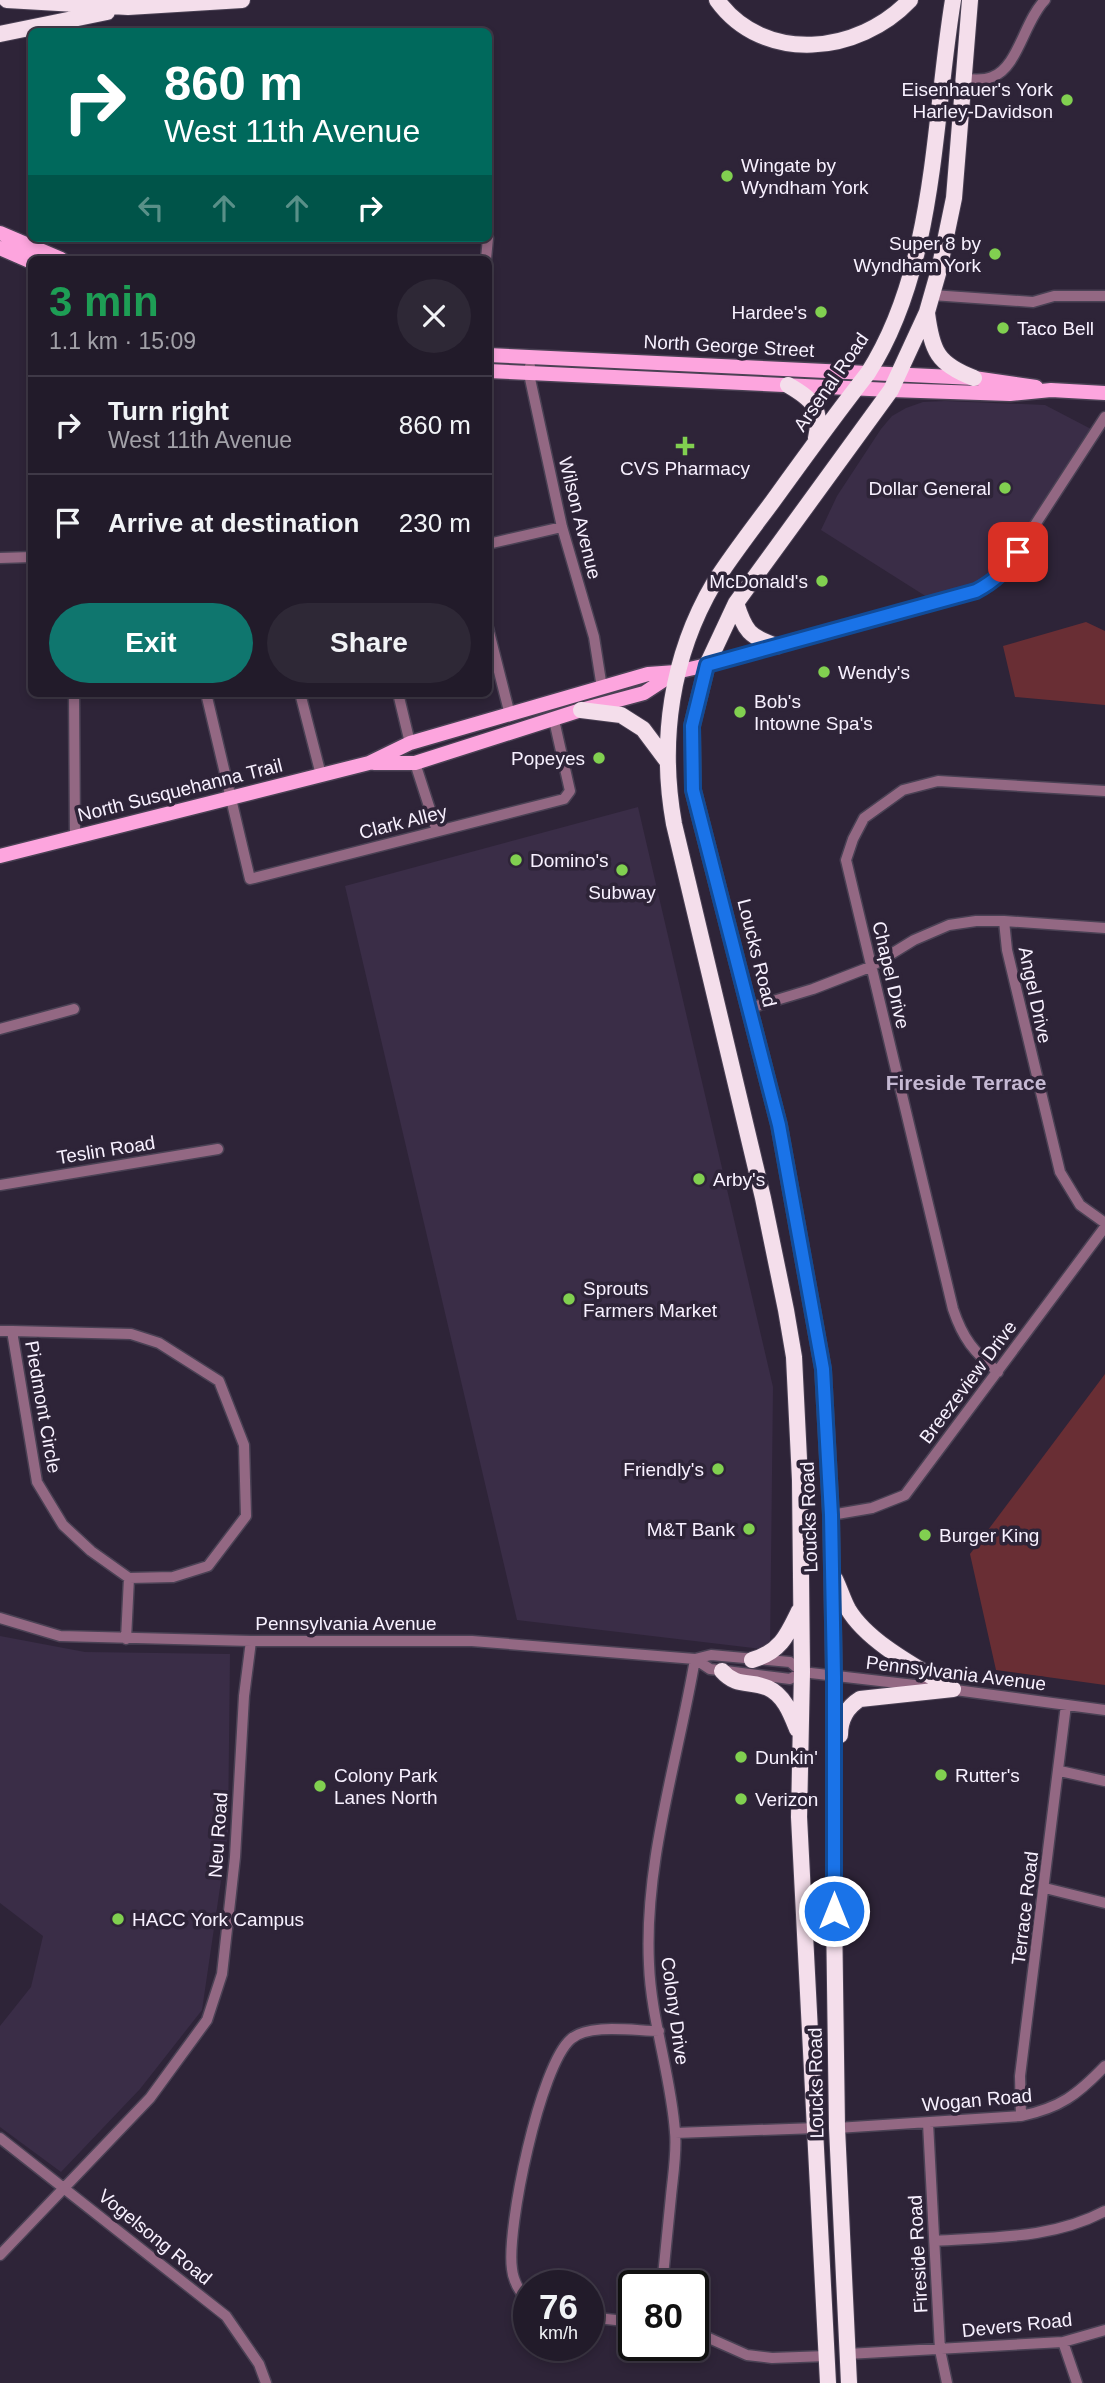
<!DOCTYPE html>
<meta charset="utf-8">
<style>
:root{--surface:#221b2a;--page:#2e2836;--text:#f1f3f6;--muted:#a2a1a8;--line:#3f3947;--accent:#0f766e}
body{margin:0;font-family:Helvetica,sans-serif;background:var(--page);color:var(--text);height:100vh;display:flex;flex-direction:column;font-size:26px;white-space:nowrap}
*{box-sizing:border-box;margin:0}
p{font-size:23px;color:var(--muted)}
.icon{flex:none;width:38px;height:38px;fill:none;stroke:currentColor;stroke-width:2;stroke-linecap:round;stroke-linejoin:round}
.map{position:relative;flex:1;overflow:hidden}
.drawer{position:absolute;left:28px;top:256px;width:464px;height:441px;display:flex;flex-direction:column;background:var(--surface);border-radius:10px;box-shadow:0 4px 10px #0003,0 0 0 2px var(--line)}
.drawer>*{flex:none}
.hud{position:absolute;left:28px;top:28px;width:464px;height:214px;border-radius:10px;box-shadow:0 4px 10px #0003,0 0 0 2px var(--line);background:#00695c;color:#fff;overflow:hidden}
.speed{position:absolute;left:513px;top:2270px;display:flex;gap:14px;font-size:35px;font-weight:700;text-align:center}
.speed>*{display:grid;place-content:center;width:91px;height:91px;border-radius:50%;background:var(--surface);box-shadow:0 4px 10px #0003,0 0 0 2px var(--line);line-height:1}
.speed small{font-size:18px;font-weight:400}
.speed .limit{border:4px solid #111;border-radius:10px;background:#fff;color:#111}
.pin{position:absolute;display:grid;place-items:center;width:60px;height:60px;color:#fff;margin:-30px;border-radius:14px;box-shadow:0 4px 10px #0006}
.me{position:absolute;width:77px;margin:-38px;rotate:0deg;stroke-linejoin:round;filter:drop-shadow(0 0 5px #0008)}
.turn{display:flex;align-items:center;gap:24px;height:147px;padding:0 21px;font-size:32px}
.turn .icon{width:91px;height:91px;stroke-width:2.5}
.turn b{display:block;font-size:49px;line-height:60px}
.lanes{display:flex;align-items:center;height:66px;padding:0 21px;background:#0003;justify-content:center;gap:35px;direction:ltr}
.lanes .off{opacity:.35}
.round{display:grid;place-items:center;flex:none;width:74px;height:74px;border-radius:37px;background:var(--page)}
.head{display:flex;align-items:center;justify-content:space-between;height:119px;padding:0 21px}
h1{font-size:42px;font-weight:600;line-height:52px;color:#1e9e55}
.action{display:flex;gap:14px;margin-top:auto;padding:14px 21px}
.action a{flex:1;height:80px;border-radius:42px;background:var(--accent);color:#fff;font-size:28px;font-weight:600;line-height:80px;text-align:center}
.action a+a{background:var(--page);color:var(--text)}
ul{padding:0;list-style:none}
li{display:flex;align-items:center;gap:21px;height:98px;padding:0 21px;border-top:2px solid var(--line)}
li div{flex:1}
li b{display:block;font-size:26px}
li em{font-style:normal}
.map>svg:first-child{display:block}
.built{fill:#3a2d47}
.green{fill:#692e34}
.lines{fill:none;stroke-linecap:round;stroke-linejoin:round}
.minor-casing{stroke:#4a4154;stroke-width:13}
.major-casing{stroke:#4a4154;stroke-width:17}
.highway-casing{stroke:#4a4154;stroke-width:18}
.minor{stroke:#936883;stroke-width:10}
.major{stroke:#fda5de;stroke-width:14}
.highway{stroke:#f4deeb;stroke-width:16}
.route-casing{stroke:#114b97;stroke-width:18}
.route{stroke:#1a73e8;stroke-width:12}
.poi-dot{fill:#81d050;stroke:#2e2438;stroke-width:2.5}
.labels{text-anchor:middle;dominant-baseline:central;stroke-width:7;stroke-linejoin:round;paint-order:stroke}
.poi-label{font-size:19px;fill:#f8f1ff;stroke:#2e2438;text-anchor:start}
.street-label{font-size:19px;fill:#f8f1ff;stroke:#2e2438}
.neighbourhood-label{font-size:21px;font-weight:bold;fill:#c5b9d3;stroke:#2e2438}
</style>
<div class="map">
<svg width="1105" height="2383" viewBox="0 0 1105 2383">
<rect width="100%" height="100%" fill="#2e2438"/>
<path class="built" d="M 945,401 L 1045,405 L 1091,429 L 999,569 L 981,581 L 927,597 L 821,530 L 837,496 L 881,429 L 892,416 L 906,408 L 923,402 Z
M 638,807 L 773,1387 L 770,1650 L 517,1620 L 345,886 Z
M 0,1636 L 85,1652 L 230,1654 L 228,1833 L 202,2010 L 140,2089 L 61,2172 L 0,2127 L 0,2026 L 31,1987 L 43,1936 L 0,1903 Z"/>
<path class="green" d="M 1086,622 L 1105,631 L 1105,705 L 1015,697 L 1003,646 Z
M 1105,1374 L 1105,1685 L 996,1670 L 970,1554 Z"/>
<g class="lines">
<g class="minor-casing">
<path id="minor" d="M 964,79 C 973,79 983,81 992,77 C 1018,68 1024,21 1045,0
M 486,259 L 488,238
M 932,295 L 1033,302 L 1054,296 L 1105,296
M 530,366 L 529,374 L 562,527 L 594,637 L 602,688
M 488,544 L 562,527
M 0,558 L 32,557
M 488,628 L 510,715
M 707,665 L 976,591 L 991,583 L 1005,571 L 1105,417
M 74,693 L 75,836
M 206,693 L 250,879 L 564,799 L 570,791 L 554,720
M 300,693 L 321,775
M 398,693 L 410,743
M 415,763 L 437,831
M 1004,921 L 1007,950 L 1060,1172 L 1080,1205 L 1105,1223
M 750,1008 L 813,989 L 870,967 L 914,940 L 949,925 L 976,921 L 1004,921 L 1105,928
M 0,1029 L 74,1009
M 0,1185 L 218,1149
M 0,1331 L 12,1331 L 131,1334 L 159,1343 L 219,1381 L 244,1445 L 246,1516 L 208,1566 L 173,1577 L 129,1578 L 91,1551 L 63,1525 L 37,1482 L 12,1331
M 998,1372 C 974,1352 963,1339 953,1309 L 846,860 L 853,839 L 864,818 L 903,790 L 938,781 L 1105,791
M 831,1515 L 872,1508 L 905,1495 L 1105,1227
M 0,1618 L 60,1636 L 251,1641 L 472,1641 L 695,1659 L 711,1655 L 790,1662 L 802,1672 L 932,1687
M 126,1639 L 129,1578
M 695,1659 L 710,1669 L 790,1679 L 802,1672
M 948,1689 L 1105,1710
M 1060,1771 L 1105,1781
M 1045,1888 L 1105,1903
M 1021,2116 L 1020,2076 L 1066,1705
M 928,2123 L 940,2350 L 947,2383
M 837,2128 L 1021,2116 C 1060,2108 1077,2095 1105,2066
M 675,2133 L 817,2128
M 0,2138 L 226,2316 L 259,2364 L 266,2383
M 935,2241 C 992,2237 1053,2239 1105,2211
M 0,2255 L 150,2098 L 207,2020 L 222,1974 L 235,1857 L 244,1696 L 251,1641
M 662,2286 C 665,2256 668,2226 671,2196 C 673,2175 677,2152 675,2132 C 671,2075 651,2020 649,1964 C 644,1861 678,1760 695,1659
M 528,2302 C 521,2294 513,2281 512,2269 C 506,2229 540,2065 571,2039 C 589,2023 635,2031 659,2031
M 588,2317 L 634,2322
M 693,2331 L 747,2355 L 772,2358 L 827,2356
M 1063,2342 L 1077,2383
M 847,2354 L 1063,2342 L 1105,2330"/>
</g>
<g class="major-casing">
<path id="major" d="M 0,233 L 61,259
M 0,248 L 32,262
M 488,355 L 974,378 L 1036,387
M 488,371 L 891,390 L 1010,394 L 1051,390 L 1105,393
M 374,763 L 415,763 L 581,710 L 644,693 L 673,674
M 0,856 L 369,763 L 410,743 L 648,674 L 676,672 L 707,665"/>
</g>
<g class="highway-casing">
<path id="highway" d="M 7,0 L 128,7 L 242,0
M 717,0 C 764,65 859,54 910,0
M 0,34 L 107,12
M 927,313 C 932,351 937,364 974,378
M 788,385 C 812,399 823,408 816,438
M 736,603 C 745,631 749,637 777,646
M 581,710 L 621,715 L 643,729 L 667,761
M 835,1579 C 840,1589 843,1600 848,1609 C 868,1643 920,1669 953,1689
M 752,1660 C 780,1652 787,1636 799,1611
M 722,1671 C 737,1688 750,1680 768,1688 C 784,1695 791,1714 797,1729
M 840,1735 C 840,1720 847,1707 860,1699 L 953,1689
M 828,2383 L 799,1817 L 802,1672 L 800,1480 L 794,1357 L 786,1310 L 763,1198 L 674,824 C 659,741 671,656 714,583 C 732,555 753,528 773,501 C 804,458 835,415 868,373 C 936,267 933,121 953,0
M 849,2383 L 837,2128 L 834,1911 L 834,1676 L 831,1515 L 823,1369 L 779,1125 L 693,790 L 692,726 L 707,665 L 736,603 L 891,390 L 927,312 L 939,270 L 954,198 L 970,0"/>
</g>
<use href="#minor" class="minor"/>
<use href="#major" class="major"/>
<use href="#highway" class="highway"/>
</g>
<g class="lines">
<g class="route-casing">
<path id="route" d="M 834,1911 L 834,1676 L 831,1515 L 823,1369 L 779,1125 L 693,790 L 692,726 L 707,665 L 976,591 C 995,581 1006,570 1018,552"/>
</g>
<use href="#route" class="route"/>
</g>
<g class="poi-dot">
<circle cx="1067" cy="100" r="7"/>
<circle cx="727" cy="176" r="7"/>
<circle cx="995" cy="254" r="7"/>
<circle cx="821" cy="312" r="7"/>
<circle cx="1003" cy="328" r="7"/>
<path d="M681.5 435.5h7v7h7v7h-7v7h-7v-7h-7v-7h7z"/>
<circle cx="1005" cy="488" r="7"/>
<circle cx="822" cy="581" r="7"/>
<circle cx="824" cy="672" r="7"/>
<circle cx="740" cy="712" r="7"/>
<circle cx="599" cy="758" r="7"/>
<circle cx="516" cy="860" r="7"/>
<circle cx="622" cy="870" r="7"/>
<circle cx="699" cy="1179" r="7"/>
<circle cx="569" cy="1299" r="7"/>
<circle cx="718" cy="1469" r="7"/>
<circle cx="749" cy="1529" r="7"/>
<circle cx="925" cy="1535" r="7"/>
<circle cx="741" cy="1757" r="7"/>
<circle cx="941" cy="1775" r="7"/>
<circle cx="320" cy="1786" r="7"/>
<circle cx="741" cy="1799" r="7"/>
<circle cx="118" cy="1919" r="7"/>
</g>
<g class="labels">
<g class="poi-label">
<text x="1053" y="89" text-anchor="end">Eisenhauer's York<tspan x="1053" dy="22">Harley-Davidson</tspan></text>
<text x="741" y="165">Wingate by<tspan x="741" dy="22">Wyndham York</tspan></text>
<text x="981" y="243" text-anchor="end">Super 8 by<tspan x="981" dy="22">Wyndham York</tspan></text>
<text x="807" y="312" text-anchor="end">Hardee's</text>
<text x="1017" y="328">Taco Bell</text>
<text x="685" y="468" text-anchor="middle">CVS Pharmacy</text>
<text x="991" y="488" text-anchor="end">Dollar General</text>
<text x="808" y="581" text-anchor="end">McDonald's</text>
<text x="838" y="672">Wendy's</text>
<text x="754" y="701">Bob's<tspan x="754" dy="22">Intowne Spa's</tspan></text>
<text x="585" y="758" text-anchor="end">Popeyes</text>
<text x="530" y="860">Domino's</text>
<text x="622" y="892" text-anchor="middle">Subway</text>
<text x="713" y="1179">Arby's</text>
<text x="583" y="1288">Sprouts<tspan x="583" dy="22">Farmers Market</tspan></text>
<text x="704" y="1469" text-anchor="end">Friendly's</text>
<text x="735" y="1529" text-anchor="end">M&amp;T Bank</text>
<text x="939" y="1535">Burger King</text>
<text x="755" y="1757">Dunkin'</text>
<text x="334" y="1775">Colony Park<tspan x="334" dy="22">Lanes North</tspan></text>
<text x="955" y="1775">Rutter's</text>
<text x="755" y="1799">Verizon</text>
<text x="132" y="1919">HACC York Campus</text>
</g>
<g class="street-label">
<text transform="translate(729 346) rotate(3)">North George Street</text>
<text transform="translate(831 382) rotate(-55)">Arsenal Road</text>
<text transform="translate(580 518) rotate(76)">Wilson Avenue</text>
<text transform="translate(180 790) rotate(-14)">North Susquehanna Trail</text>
<text transform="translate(403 822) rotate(-14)">Clark Alley</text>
<text transform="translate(757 953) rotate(76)">Loucks Road</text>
<text transform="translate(891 975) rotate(77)">Chapel Drive</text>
<text transform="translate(1035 995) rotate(78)">Angel Drive</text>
<text transform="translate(106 1150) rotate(-9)">Teslin Road</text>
<text transform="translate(968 1382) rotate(-53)">Breezeview Drive</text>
<text transform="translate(43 1407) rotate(80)">Piedmont Circle</text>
<text transform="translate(809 1517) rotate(-92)">Loucks Road</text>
<text x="346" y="1623">Pennsylvania Avenue</text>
<text transform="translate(956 1673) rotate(7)">Pennsylvania Avenue</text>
<text transform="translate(218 1835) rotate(-86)">Neu Road</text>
<text transform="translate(1025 1908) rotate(-83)">Terrace Road</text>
<text transform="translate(675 2011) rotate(82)">Colony Drive</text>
<text transform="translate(816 2083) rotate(-91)">Loucks Road</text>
<text transform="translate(977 2100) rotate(-5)">Wogan Road</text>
<text transform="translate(155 2237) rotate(39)">Vogelsong Road</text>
<text transform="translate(918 2254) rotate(-93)">Fireside Road</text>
<text transform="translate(1017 2325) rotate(-6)">Devers Road</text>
</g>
<g class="neighbourhood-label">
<text x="966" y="1082">Fireside Terrace</text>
</g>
</g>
</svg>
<div class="speed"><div>76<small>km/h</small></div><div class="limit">80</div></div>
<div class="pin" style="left:1018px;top:552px;background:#d93025"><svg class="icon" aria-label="arrive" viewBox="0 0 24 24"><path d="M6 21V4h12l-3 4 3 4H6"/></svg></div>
<svg class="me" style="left:834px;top:1911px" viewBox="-20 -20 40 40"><circle r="17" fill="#1a73e8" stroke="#fff" stroke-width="3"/><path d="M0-11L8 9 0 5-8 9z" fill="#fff"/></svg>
<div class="hud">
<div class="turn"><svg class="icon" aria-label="right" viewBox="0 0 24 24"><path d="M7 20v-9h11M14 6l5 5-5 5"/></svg><div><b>860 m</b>West 11th Avenue</div></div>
<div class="lanes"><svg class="icon off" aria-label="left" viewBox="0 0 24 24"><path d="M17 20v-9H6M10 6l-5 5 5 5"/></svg><svg class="icon off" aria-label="ahead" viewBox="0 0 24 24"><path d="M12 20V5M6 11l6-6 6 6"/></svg><svg class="icon off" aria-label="ahead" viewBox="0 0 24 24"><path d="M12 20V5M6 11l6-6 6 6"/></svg><svg class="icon" aria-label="right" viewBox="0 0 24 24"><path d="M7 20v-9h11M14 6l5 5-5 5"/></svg></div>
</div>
<section class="drawer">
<div class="head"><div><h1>3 min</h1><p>1.1 km · 15:09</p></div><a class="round"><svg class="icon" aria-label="close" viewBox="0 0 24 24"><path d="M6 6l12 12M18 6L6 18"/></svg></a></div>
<ul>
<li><svg class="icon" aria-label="right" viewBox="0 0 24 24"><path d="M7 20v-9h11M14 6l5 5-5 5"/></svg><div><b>Turn right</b><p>West 11th Avenue</p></div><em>860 m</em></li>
<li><svg class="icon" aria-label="arrive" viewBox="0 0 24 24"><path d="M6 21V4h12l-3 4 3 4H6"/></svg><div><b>Arrive at destination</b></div><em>230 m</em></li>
</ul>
<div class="action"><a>Exit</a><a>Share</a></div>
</section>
</div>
